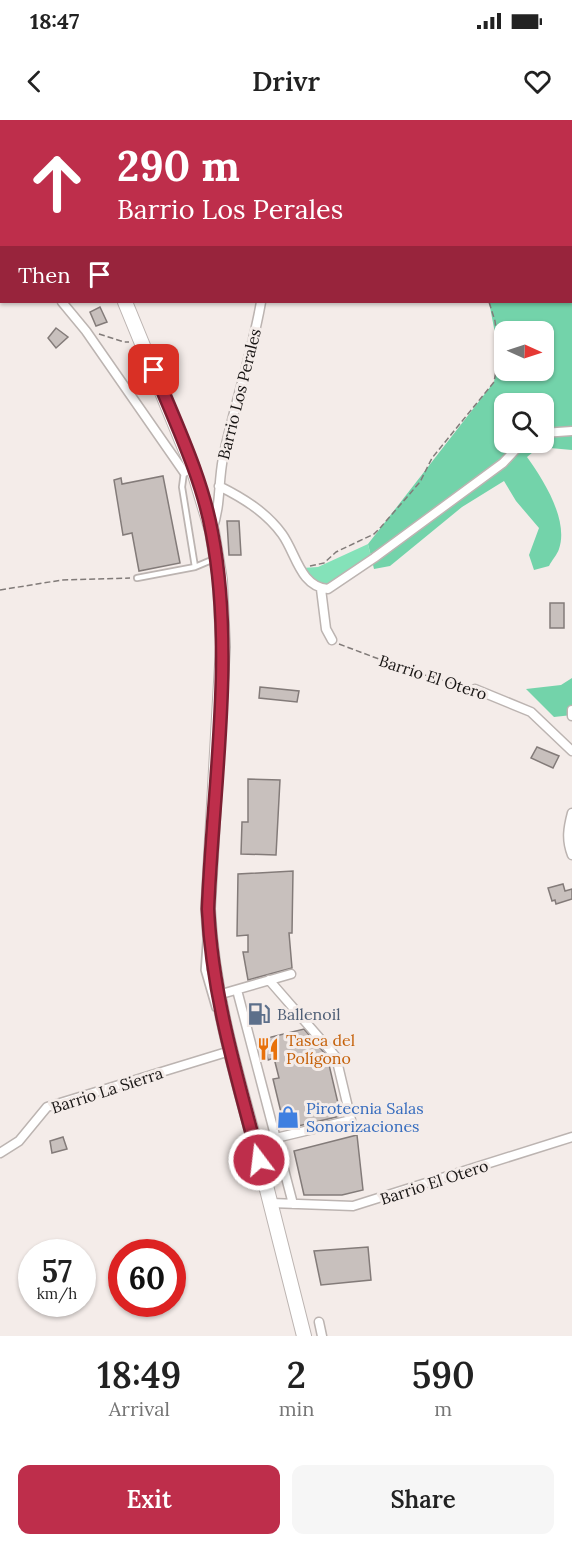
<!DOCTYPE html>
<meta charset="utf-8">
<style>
:root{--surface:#fff;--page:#f6f6f6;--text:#222;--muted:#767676;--accent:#be2e4b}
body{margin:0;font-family:Lora,serif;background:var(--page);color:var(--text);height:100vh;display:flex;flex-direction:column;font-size:22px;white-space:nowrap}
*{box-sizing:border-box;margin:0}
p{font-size:20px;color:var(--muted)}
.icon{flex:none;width:33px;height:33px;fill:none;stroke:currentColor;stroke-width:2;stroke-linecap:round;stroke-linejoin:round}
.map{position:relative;height:1216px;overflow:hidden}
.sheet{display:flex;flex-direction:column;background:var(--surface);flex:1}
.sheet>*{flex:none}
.guide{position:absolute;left:0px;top:0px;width:573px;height:183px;box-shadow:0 2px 4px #0004;background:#be2e4b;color:#fff;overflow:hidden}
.needle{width:39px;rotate:93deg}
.controls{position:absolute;left:494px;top:201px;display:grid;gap:12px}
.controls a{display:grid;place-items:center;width:60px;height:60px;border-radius:12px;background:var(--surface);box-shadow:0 2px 4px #0004;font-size:30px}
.speed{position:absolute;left:18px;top:1119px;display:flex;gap:12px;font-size:30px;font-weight:700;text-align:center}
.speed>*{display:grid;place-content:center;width:78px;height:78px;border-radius:50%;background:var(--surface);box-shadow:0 2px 4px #0004;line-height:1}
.speed small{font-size:15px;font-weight:400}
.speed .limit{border:9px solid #d22;background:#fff;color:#111}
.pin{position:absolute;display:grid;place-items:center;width:51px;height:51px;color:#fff;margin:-26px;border-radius:12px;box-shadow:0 3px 9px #0006}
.me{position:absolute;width:66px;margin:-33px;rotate:345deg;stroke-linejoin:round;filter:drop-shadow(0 0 4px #0008)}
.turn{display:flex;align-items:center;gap:21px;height:126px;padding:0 18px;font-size:27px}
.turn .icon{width:78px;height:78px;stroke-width:2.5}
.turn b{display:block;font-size:42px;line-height:51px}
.then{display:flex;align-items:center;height:57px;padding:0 18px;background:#0003;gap:12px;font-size:22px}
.eta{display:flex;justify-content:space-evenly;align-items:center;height:102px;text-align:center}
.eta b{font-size:36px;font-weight:600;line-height:42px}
.cta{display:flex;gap:12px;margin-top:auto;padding:12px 18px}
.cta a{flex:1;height:69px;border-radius:12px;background:var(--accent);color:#fff;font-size:24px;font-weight:600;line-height:69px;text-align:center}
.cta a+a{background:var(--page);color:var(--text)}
.status{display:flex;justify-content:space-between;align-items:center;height:42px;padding:0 30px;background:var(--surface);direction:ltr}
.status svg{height:16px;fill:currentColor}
header{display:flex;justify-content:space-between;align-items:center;height:78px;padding:0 18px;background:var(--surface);font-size:27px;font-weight:600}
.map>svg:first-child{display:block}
.green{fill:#84e2b9}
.forest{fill:#73d3aa;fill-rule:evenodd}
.building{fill:#c8c0bd;stroke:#837b79;stroke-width:1.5}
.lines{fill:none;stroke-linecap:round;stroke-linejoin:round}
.lane-casing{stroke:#bcb4b1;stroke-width:8}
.street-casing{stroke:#bcb4b1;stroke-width:11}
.primary-casing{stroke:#bcb4b1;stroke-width:16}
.path{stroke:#817b79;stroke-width:1.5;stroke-dasharray:6 3;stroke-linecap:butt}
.lane{stroke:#fff;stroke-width:4.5}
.street{stroke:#fff;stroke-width:8}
.primary{stroke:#fff;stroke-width:14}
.route-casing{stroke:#7c1e31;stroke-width:15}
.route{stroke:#be2e4b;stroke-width:10}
.labels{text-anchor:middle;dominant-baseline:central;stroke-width:6;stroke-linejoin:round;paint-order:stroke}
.street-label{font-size:16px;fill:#181514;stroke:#f4ece9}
.service-label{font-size:16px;fill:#4e5e75;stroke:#f4ece9;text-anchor:start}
.food-label{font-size:16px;fill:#c56008;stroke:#f4ece9;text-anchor:start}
.shop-label{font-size:16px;fill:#366cbe;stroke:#f4ece9;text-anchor:start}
</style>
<div class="status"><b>18:47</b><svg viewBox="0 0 49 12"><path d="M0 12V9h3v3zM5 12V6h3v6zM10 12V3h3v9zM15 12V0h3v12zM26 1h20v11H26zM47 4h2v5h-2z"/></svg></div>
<header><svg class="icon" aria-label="back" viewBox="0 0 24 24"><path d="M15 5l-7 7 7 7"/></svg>Drivr<svg class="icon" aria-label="heart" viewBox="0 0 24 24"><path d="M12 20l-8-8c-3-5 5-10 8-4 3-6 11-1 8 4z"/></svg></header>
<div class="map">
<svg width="572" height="1216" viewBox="0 0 572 1216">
<rect width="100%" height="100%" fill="#f4ece9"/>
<path class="green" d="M 368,424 L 371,437 L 326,465 L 313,460 L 302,448 L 318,447 Z"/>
<path class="forest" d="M 572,72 L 572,330 L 539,327 L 527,337 C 543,359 569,400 559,429 C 557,435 552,440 549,446 L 534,450 L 529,435 L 539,408 L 516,381 L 504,361 L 462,387 L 390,446 L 374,449 L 368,424 L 494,262 L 499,234 L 489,182 L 572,182 ZM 504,212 L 543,212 L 543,250 L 504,250 ZM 504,284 L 543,284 L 543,322 L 504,322 Z
M 572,558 L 572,595 L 554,597 L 526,569 L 561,565 Z"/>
<path class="building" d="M 100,187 L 107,202 L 96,206 L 90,192 Z
M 56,208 L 68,217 L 56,228 L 48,218 Z
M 163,356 L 180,443 L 139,451 L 132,413 L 123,415 L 114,360 L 121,358 L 122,364 Z
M 227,401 L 239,401 L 241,435 L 229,435 Z
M 550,483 L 564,483 L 564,508 L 550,508 Z
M 260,567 L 299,571 L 297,582 L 259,578 Z
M 537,627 L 559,636 L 553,648 L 531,638 Z
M 248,659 L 280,660 L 276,735 L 241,734 L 242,702 L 248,702 Z
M 293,751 L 292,813 L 289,813 L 292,848 L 248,860 L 243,832 L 248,832 L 248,815 L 237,816 L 238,754 Z
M 563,764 L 565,771 L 572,769 L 572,779 L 556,784 L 555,780 L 552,781 L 548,768 Z
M 304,909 L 327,936 L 341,996 L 285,1009 L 273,959 L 279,958 L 274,938 L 268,940 L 263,919 Z
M 357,1015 L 363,1070 L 342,1075 L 304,1075 L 294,1031 Z
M 63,1017 L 67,1029 L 52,1033 L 50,1021 Z
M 368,1127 L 371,1160 L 321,1165 L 314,1131 Z"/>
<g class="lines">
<g class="lane-casing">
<path id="lane" d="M 184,352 L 182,367 L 195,447
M 137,458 L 195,447 L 214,439
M 206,821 L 204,850 L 215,888"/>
</g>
<g class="street-casing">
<path id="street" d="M 260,0 L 260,2
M 0,74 L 2,75
M 62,182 L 86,211 L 184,352 L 193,348
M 543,313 L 572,311
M 219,366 C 243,378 266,392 282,414 C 296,433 300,467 328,469 L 374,438 L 503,343 L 517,328 L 527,322
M 212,410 C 221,386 218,363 223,338 C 234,286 252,234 261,182
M 321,469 L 326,509 L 332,520
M 475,569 L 531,592 L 572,631
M 572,590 L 572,596
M 572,693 C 568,708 566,720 572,735
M 269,860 L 336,937 L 351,1000 L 276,1018
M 237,870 L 293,1084
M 218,875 L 291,854
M 0,1033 L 19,1021 L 47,987 L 230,931
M 271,1083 L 353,1086 L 572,1017
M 319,1202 L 322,1216"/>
</g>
<g class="primary-casing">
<path id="primary" d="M 51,0 L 51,2
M 125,182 L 193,348 L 212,411 L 220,460 L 223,527 L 208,789 C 212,872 235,950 257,1030 C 273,1092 288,1154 304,1216"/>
</g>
<path class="path" d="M 435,2 L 436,0
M 99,214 L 124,222 L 129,222
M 310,446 L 324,443 L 336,432 L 374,414 L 381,407 L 420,362 L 432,338 L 494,262 L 499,234 L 495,201 L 489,182
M 0,470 L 62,460 L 130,458
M 339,524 L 408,550 L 465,567"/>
<use href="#lane" class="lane"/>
<use href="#street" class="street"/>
<use href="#primary" class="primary"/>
</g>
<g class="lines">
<g class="route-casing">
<path id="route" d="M 154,250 C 175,302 202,357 212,413 C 235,533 213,666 208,789 C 212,875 237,957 259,1040"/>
</g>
<use href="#route" class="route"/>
</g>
<defs>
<g id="fuel-bare" transform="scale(1.8)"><path d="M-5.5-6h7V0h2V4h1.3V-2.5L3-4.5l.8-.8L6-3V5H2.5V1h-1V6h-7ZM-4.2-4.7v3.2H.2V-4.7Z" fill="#5c6f8a" stroke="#f4ece9" stroke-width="2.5" paint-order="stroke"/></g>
<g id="restaurant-bare" transform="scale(1.8)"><path d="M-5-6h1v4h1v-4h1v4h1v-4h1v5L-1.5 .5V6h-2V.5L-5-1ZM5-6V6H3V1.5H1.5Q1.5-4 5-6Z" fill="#e8710a" stroke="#f4ece9" stroke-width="2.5" paint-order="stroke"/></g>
<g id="shop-bare" transform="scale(1.8)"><path d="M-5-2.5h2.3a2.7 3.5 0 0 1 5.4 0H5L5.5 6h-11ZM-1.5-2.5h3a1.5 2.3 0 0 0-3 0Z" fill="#3f7fe0" stroke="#f4ece9" stroke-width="2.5" paint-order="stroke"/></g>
</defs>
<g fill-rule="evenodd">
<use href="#fuel-bare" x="259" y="894"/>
<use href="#restaurant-bare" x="268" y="929"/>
<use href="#shop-bare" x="288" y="997"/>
</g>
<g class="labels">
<g class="street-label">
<text transform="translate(239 274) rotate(-76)">Barrio Los Perales</text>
<text transform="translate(433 557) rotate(18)">Barrio El Otero</text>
<text transform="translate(107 970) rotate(-18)">Barrio La Sierra</text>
<text transform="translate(434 1062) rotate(-18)">Barrio El Otero</text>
</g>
<g class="service-label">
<text x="277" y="894">Ballenoil</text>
</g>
<g class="food-label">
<text x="286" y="920">Tasca del<tspan x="286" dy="18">Polígono</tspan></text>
</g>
<g class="shop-label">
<text x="306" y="988">Pirotecnia Salas<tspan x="306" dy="18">Sonorizaciones</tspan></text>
</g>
</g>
</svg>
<div class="controls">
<a><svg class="needle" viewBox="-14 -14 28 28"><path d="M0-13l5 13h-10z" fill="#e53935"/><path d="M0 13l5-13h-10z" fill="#767676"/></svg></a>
<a><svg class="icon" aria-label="search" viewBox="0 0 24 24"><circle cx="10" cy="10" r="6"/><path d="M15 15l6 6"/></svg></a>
</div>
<div class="speed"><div>57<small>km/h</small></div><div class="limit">60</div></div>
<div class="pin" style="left:154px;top:250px;background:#d93025"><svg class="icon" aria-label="arrive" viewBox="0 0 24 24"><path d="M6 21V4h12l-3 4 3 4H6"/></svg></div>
<svg class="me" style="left:259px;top:1040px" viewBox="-20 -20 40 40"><circle r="17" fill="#be2e4b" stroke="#fff" stroke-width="3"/><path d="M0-11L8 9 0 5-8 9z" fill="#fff"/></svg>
<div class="guide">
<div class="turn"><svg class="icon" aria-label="ahead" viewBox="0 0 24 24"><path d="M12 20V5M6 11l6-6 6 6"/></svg><div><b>290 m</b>Barrio Los Perales</div></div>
<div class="then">Then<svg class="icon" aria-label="arrive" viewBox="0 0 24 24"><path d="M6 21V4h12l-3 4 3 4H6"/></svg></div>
</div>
</div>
<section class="sheet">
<div class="eta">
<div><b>18:49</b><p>Arrival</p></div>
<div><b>2</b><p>min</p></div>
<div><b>590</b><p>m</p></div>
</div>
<div class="cta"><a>Exit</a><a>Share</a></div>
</section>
